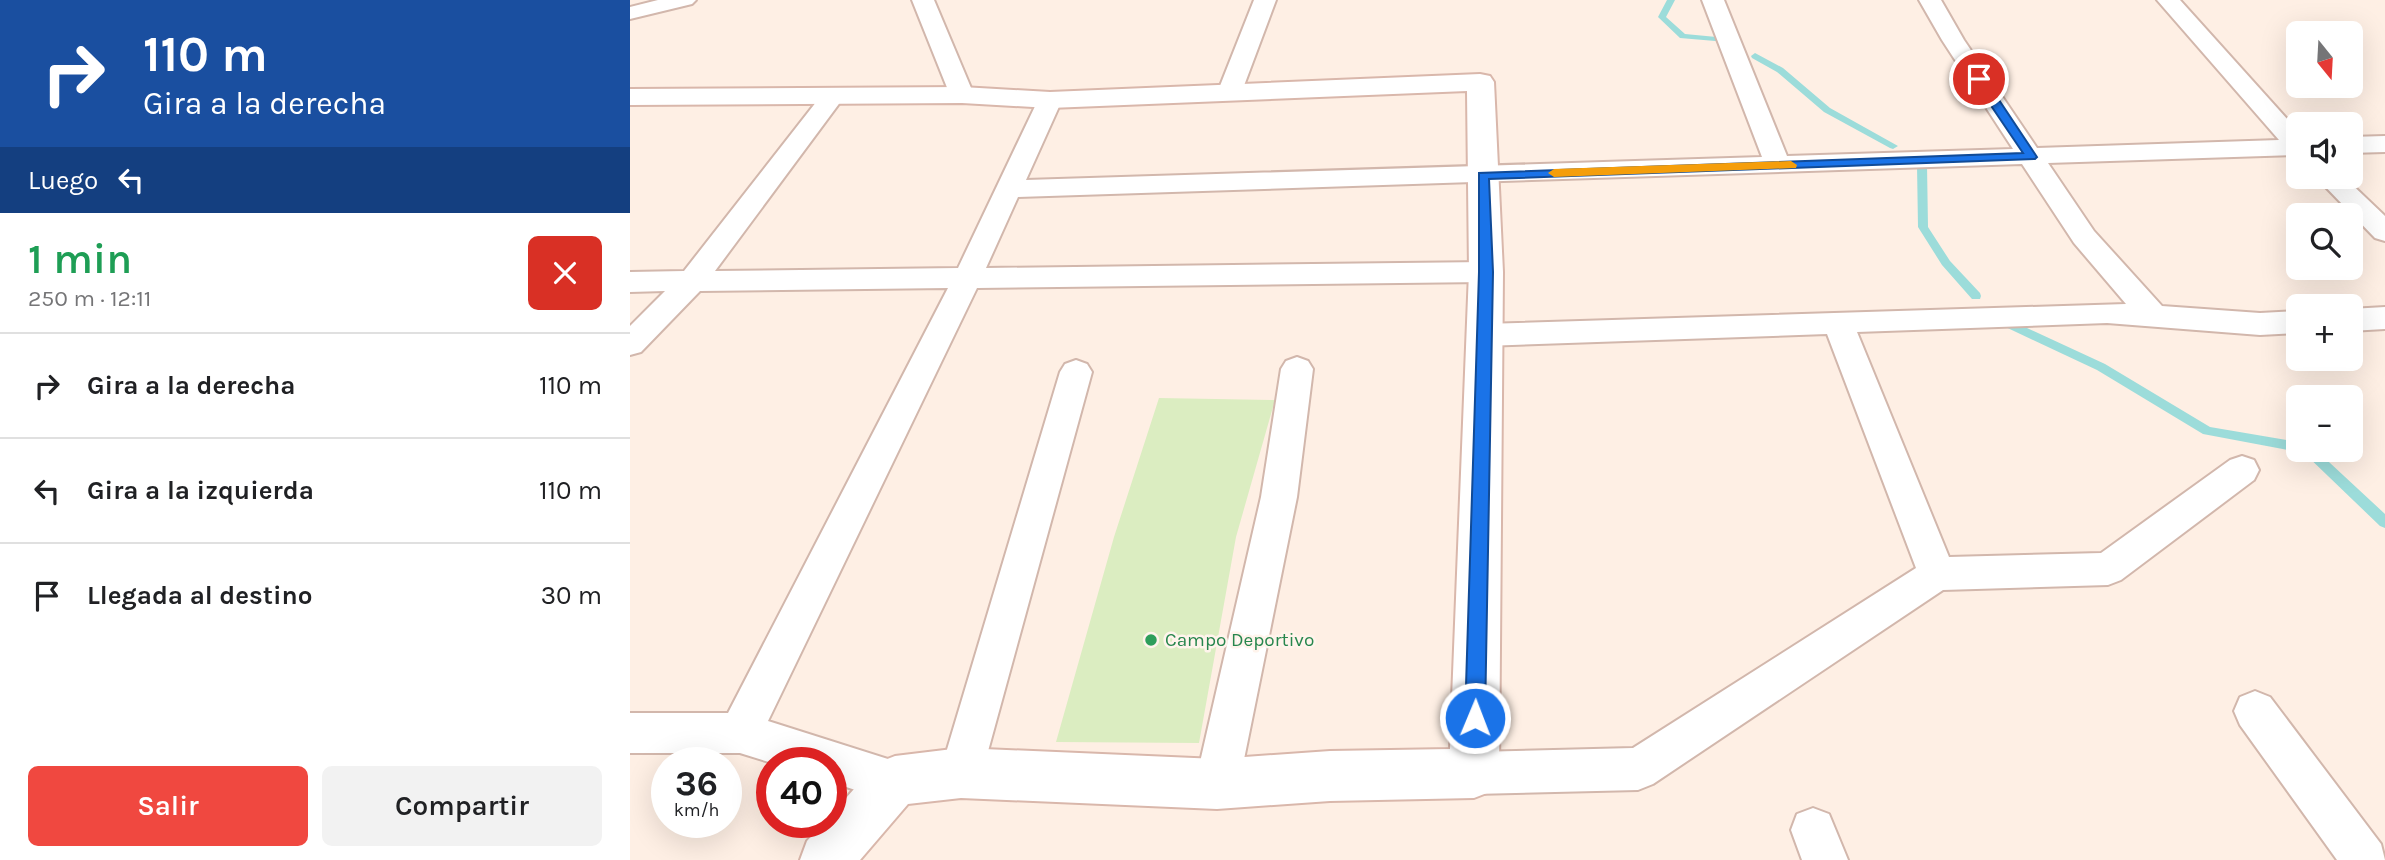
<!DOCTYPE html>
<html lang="es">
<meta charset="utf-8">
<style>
:root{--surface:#fff;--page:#f2f2f2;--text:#202124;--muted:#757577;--line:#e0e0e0;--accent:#f04840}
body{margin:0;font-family:Karla,sans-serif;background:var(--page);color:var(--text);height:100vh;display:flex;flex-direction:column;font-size:26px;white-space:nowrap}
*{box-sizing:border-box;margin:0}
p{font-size:23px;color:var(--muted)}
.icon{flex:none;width:38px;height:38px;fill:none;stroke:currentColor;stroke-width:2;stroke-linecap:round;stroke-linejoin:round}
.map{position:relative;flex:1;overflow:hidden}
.drawer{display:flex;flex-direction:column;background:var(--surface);width:630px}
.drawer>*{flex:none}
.banner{background:#1a4fa0;color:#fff;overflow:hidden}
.needle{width:46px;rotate:162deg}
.tools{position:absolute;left:1656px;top:21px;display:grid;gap:14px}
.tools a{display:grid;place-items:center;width:77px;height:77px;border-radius:10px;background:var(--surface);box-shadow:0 7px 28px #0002;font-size:35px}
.speed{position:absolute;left:21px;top:747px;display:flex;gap:14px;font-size:35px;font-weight:700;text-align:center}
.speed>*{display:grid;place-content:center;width:91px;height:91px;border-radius:50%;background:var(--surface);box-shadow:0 7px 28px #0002;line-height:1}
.speed small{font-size:18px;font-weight:400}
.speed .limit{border:10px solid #d22;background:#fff;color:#111}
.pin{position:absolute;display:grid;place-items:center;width:60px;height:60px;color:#fff;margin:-30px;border:4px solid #fff;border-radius:50%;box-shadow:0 2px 7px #0007}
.me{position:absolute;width:77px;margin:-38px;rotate:1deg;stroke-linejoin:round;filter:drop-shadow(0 0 5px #0008)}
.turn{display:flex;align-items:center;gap:24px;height:147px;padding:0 28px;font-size:32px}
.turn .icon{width:91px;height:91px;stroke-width:2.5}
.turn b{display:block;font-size:49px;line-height:60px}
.then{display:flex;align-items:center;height:66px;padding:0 28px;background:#0003;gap:14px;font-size:26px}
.round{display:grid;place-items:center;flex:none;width:74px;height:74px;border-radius:10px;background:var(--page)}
.headline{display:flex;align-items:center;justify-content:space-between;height:119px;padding:0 28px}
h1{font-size:42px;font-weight:600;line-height:52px;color:#1e9e55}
.primary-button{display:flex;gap:14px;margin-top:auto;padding:14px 28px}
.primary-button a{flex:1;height:80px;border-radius:10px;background:var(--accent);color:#fff;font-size:28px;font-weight:600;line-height:80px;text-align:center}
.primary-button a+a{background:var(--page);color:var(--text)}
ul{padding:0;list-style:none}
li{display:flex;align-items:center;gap:21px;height:105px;padding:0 28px;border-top:2px solid var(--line)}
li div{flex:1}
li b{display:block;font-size:26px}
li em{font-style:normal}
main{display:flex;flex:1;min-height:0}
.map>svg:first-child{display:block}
.green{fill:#dbedc1}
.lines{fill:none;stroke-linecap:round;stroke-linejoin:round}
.stream{fill:#9cdcda;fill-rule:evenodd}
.street-casing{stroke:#d2b7ac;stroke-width:4}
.secondary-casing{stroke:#d9b7ab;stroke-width:4}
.street{fill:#fff;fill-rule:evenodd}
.secondary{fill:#fff;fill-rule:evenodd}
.route{fill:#1a73e8;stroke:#114b97;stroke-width:2}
.slow{fill:#f59e0b}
.leisure-dot{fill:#2e9e5b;stroke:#fff4ec;stroke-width:2.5}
.labels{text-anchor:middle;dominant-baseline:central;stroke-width:5;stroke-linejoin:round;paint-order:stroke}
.leisure-label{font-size:19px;fill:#27864d;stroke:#fff4ec;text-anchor:start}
</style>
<main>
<section class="drawer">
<div class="banner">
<div class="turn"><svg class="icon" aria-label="right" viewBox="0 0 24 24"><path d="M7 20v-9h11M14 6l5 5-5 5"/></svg><div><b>110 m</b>Gira a la derecha</div></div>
<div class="then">Luego<svg class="icon" aria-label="left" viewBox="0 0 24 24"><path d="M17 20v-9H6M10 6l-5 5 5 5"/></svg></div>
</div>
<div class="headline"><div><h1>1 min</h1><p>250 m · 12:11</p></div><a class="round" style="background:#d93025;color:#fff"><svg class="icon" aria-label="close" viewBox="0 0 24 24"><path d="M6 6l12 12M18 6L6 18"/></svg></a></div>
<ul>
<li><svg class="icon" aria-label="right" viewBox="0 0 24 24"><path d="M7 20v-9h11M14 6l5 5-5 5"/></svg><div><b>Gira a la derecha</b></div><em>110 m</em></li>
<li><svg class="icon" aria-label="left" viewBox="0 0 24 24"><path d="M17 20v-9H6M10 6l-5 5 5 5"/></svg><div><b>Gira a la izquierda</b></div><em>110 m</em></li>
<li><svg class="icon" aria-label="arrive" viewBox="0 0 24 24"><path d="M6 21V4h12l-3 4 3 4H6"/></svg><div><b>Llegada al destino</b></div><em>30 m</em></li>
</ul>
<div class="primary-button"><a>Salir</a><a>Compartir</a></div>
</section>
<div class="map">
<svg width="1755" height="860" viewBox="0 0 1755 860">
<rect width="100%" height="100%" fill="#feefe4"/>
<path class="green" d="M 529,398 L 645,400 L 606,537 L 569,743 L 426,742 L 484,537 Z"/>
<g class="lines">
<path class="stream" d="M 1037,0 L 1045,0 L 1036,17 L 1055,34 L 1097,38 L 1101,40 L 1097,42 L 1050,38 L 1028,17 Z
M 1125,53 L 1153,68 L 1200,108 L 1268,146 L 1263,149 L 1260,148 L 1194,112 L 1147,72 L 1122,58 L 1121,56 Z
M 1292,162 L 1297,165 L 1298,227 L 1320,261 L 1350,293 L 1351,296 L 1350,299 L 1342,299 L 1312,265 L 1288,227 L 1287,165 Z
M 1371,316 L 1475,364 L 1580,427 L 1668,442 L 1668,450 L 1686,450 L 1755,514 L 1755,528 L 1750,526 L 1672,451 L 1668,452 L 1573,434 L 1467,370 L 1367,323 L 1365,320 Z"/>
<g class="street-casing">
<path id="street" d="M 28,0 L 66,0 L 62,4 L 0,19 L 0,7 Z
M 282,0 L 304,0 L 344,95 L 340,100 L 324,100 L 320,95 Z
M 624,0 L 646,0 L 612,91 L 608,96 L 592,96 L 588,91 Z
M 1072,0 L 1094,0 L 1157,156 L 1383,149 L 1312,40 L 1289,0 L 1311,0 L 1334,40 L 1407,148 L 1649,140 L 1527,0 L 1550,0 L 1668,131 L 1668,155 L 1418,163 L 1464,231 L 1532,306 L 1630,313 L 1668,311 L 1668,333 L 1630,335 L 1477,323 L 1227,332 L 1319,557 L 1471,553 L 1600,460 L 1612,456 L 1624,460 L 1629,470 L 1624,480 L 1491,580 L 1478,585 L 1313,590 L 1023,784 L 1008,790 L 844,794 L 829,788 L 823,773 L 829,758 L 844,752 L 1003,748 L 1286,568 L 1197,334 L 854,346 L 843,343 L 839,335 L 843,327 L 854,324 L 1496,304 L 1444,243 L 1392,164 L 388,197 L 356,268 L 856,262 L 866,265 L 870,272 L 866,279 L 856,282 L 347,288 L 138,721 L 280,766 L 287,781 L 280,796 L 265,803 L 201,782 L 201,763 L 142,763 L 110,753 L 0,753 L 0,713 L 98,713 L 318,288 L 70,291 L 11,352 L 0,355 L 0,326 L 35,291 L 0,292 L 0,272 L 54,271 L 194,92 L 210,92 L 214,97 L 85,271 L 328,268 L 408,100 L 412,95 L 420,93 L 428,95 L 432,100 L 396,180 L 1132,157 Z
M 1755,136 L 1755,152 L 1720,153 L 1720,137 Z
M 1686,177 L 1714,177 L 1755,216 L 1755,241 L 1745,238 Z
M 1755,307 L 1755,329 L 1720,331 L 1720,309 Z
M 667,357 L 678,361 L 683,369 L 667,497 L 609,784 L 602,799 L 587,806 L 572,799 L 565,784 L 631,497 L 651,369 L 656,361 Z
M 446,360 L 457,364 L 462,372 L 352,773 L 346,788 L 331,794 L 316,788 L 310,773 L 430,372 L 435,364 Z
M 1625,691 L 1640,697 L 1751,844 L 1755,860 L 1707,860 L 1610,725 L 1604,711 L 1610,697 Z
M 1183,808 L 1199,814 L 1218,860 L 1172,860 L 1161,830 L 1167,814 Z"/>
</g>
<g class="secondary-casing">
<path id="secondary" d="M 850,74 L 860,76 L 864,82 L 873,272 L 869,773 L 862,791 L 844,798 L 700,801 L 587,809 L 331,798 L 278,804 L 230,860 L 170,860 L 177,841 L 194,822 L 201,822 L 201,815 L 247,763 L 265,756 L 331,748 L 587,759 L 700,751 L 820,749 L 839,272 L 837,91 L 420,108 L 332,103 L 0,105 L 0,89 L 332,87 L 420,92 Z"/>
</g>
<use href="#street" class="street"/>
<use href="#secondary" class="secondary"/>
</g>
<path class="route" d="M 1345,76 L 1353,76 L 1407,157 L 1405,159 L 859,179 L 863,272 L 855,718 L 852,725 L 845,728 L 838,725 L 835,718 L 849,272 L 849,173 L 1393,153 L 1343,79 Z"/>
<path class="slow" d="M 1161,161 L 1167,165 L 1166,168 L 924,177 L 918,173 L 924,169 Z"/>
<circle class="leisure-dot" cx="521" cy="640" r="7"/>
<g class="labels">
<g class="leisure-label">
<text x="535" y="640">Campo Deportivo</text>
</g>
</g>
</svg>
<div class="tools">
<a><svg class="needle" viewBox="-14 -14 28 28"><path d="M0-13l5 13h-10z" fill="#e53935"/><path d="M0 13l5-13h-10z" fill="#757577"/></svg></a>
<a><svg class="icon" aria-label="sound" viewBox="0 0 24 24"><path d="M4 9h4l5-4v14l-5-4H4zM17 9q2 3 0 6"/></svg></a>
<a><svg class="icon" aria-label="search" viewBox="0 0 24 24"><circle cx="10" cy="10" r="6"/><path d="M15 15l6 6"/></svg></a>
<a>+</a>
<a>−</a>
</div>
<div class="speed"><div>36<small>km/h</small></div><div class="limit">40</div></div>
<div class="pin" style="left:1349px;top:79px;background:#d93025"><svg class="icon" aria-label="arrive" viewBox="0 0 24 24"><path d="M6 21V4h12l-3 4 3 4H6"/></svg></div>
<svg class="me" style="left:845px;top:718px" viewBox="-20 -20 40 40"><circle r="17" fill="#1a73e8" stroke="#fff" stroke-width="3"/><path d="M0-11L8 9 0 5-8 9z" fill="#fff"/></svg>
</div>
</main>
